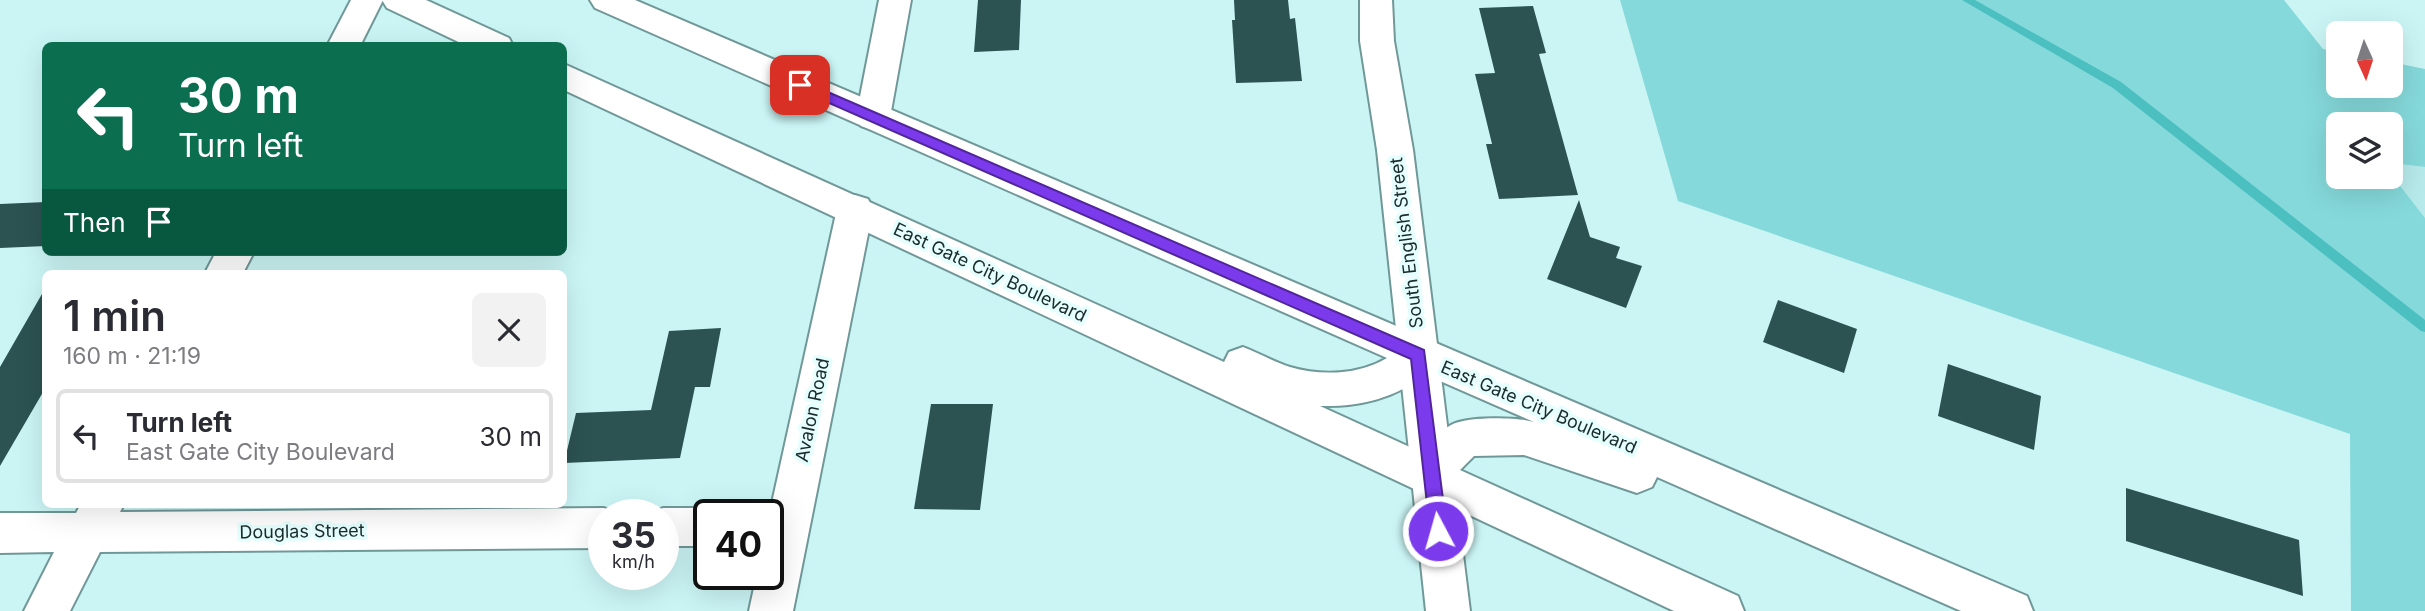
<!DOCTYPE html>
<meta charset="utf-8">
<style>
:root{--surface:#fff;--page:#f2f2f3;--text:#2b2b33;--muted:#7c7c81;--line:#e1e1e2}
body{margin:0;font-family:Inter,sans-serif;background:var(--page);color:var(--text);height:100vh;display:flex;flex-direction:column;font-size:26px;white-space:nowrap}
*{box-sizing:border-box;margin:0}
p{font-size:23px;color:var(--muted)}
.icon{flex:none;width:38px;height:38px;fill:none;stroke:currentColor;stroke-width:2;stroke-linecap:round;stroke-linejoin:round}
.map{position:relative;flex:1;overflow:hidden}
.side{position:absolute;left:42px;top:270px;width:525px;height:238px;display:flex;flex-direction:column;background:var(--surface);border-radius:10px;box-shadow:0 7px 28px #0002}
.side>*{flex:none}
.hud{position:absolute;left:42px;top:42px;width:525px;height:214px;border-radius:10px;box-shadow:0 7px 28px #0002;background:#0b6e4f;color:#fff;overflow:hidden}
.needle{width:46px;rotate:177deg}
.buttons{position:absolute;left:2326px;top:21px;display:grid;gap:14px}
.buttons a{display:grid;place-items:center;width:77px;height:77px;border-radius:10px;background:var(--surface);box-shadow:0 7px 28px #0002;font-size:35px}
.speed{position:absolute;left:588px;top:499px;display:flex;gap:14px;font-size:35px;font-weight:700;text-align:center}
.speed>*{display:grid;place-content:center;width:91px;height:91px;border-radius:50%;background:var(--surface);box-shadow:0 7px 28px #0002;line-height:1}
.speed small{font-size:18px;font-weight:400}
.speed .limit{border:4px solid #111;border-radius:10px;background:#fff;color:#111}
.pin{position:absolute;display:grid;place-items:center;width:60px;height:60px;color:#fff;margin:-30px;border-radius:14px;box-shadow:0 4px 10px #0006}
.me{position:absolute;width:77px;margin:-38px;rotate:354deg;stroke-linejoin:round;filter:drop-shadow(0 0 5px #0008)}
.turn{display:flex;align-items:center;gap:24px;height:147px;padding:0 21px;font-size:32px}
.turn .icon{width:91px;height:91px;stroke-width:2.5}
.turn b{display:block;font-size:49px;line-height:60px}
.then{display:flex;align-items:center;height:66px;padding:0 21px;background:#0003;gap:14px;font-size:26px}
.round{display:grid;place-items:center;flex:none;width:74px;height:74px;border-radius:10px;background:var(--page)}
.summary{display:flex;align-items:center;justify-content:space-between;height:119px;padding:0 21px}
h1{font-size:42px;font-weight:600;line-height:52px}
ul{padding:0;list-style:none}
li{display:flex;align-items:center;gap:21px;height:94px;margin:0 14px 10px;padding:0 7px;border:4px solid var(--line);border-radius:10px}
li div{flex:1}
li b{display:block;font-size:26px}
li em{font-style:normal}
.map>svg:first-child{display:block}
.built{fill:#b7eaeb}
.green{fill:#85d9db}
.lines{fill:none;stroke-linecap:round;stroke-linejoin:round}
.stream{fill:#4cbfc1;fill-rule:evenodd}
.building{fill:#2c5252}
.minor-casing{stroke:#719898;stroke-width:4}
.major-casing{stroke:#719898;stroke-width:4}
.minor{fill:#fff;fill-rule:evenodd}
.major{fill:#fff;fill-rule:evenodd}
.route{fill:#7c3aed;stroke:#51269a;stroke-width:2}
.labels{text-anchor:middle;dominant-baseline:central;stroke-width:7;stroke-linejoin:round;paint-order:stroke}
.street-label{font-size:18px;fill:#1b2b2b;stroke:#e5fefe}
</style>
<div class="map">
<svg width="2425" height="611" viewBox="0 0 2425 611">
<rect width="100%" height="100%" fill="#cbf5f5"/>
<path class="built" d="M 2391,163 L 2425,167 L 2425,218 L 2391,174 Z"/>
<path class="green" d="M 1620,0 L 2284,0 L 2323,49 L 2338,52 L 2338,86 L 2390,86 L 2391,62 L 2425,69 L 2425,167 L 2391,163 L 2390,124 L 2338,124 L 2338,177 L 2390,177 L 2391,174 L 2425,218 L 2425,611 L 2351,611 L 2350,434 L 1678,201 Z"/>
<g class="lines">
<path class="stream" d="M 1962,0 L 1975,0 L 2121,82 L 2425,320 L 2425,332 L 2421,331 L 2113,88 Z"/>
</g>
<path class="building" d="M 978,0 L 1021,0 L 1019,50 L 974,52 Z
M 1234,0 L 1288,0 L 1290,19 L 1295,18 L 1302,81 L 1236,83 L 1232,20 L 1235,20 Z
M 1533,6 L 1546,53 L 1539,54 L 1578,195 L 1499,199 L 1486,144 L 1492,144 L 1475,74 L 1495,73 L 1479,8 Z
M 1579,200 L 1590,237 L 1620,247 L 1616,258 L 1642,266 L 1626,308 L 1547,279 Z
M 46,202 L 46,246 L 0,248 L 0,204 Z
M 46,287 L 46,387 L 0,466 L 0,367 Z
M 1778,300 L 1857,329 L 1844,373 L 1763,342 Z
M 721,328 L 710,387 L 695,387 L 680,458 L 564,463 L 576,413 L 651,410 L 669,331 Z
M 1948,364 L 2041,396 L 2034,450 L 1938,416 Z
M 931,404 L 993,404 L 980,510 L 914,509 Z
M 2126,488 L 2299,540 L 2303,596 L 2126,541 Z"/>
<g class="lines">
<g class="minor-casing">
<path id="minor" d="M 351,0 L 383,0 L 360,46 L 327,46 Z
M 879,0 L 911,0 L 890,117 L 885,126 L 873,130 L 861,126 L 856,117 Z
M 1360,0 L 1392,0 L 1394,41 L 1413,150 L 1470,611 L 1426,611 L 1377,150 L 1360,41 Z
M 855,195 L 868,199 L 873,209 L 793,611 L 749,611 L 757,574 L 768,574 L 768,521 L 837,209 L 842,199 Z
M 216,252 L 254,252 L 243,273 L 205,273 Z
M 81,504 L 124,504 L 120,512 L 604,508 L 619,514 L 604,514 L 604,548 L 100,552 L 70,611 L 24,611 L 54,552 L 0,553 L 0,513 L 76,513 Z
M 663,508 L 709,508 L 725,514 L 709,514 L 709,546 L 663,546 L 663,514 L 647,514 Z"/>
</g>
<g class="major-casing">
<path id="major" d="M 382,0 L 426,0 L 509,38 L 513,46 L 467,46 L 387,8 Z
M 590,0 L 635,0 L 2027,596 L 2033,611 L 1961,611 L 1657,477 L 1652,487 L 1637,493 L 1524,455 L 1474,456 L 1460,470 L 1738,596 L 1744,611 L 1674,611 L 564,90 L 564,64 L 1224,362 L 1229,352 L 1243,347 C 1259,353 1274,362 1290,367 C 1321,376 1359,375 1387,358 L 595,8 ZM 1424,374 L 1534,422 C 1517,417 1467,416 1451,425 C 1440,431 1431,443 1425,454 L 1320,406 C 1356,407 1397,399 1424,374 Z"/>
</g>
<use href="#minor" class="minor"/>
<use href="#major" class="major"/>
</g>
<path class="route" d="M 800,80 L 1424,350 L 1447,531 L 1445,537 L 1438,539 L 1432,537 L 1430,531 L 1411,359 L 795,88 L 793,85 Z"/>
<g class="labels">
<g class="street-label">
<text transform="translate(1406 243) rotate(-97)">South English Street</text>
<text transform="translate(990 272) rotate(25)">East Gate City Boulevard</text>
<text transform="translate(1539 407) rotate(23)">East Gate City Boulevard</text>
<text transform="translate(812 410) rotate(-78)">Avalon Road</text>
<text transform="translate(302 531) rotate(-1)">Douglas Street</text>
</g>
</g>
</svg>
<div class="buttons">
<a><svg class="needle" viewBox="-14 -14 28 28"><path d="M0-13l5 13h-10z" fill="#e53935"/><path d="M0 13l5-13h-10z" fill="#7c7c81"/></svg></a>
<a><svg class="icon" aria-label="layers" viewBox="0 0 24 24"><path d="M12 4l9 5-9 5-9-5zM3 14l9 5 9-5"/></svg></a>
</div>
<div class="speed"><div>35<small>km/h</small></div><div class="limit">40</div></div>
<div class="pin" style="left:800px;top:85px;background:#d93025"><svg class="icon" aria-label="arrive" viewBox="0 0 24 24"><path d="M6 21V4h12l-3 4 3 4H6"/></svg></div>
<svg class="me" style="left:1438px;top:531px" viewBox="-20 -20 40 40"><circle r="17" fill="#7c3aed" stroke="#fff" stroke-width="3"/><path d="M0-11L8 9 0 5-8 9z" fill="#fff"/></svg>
<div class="hud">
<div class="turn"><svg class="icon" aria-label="left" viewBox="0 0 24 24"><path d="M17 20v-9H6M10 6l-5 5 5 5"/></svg><div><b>30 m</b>Turn left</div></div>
<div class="then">Then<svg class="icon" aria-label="arrive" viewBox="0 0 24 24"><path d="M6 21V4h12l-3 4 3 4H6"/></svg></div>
</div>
<section class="side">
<div class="summary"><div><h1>1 min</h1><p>160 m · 21:19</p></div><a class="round"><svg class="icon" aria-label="close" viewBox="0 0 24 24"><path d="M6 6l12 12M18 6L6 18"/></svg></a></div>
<ul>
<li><svg class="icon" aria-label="left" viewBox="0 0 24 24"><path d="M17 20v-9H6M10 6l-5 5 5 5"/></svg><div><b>Turn left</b><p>East Gate City Boulevard</p></div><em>30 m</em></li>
</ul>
</section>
</div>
